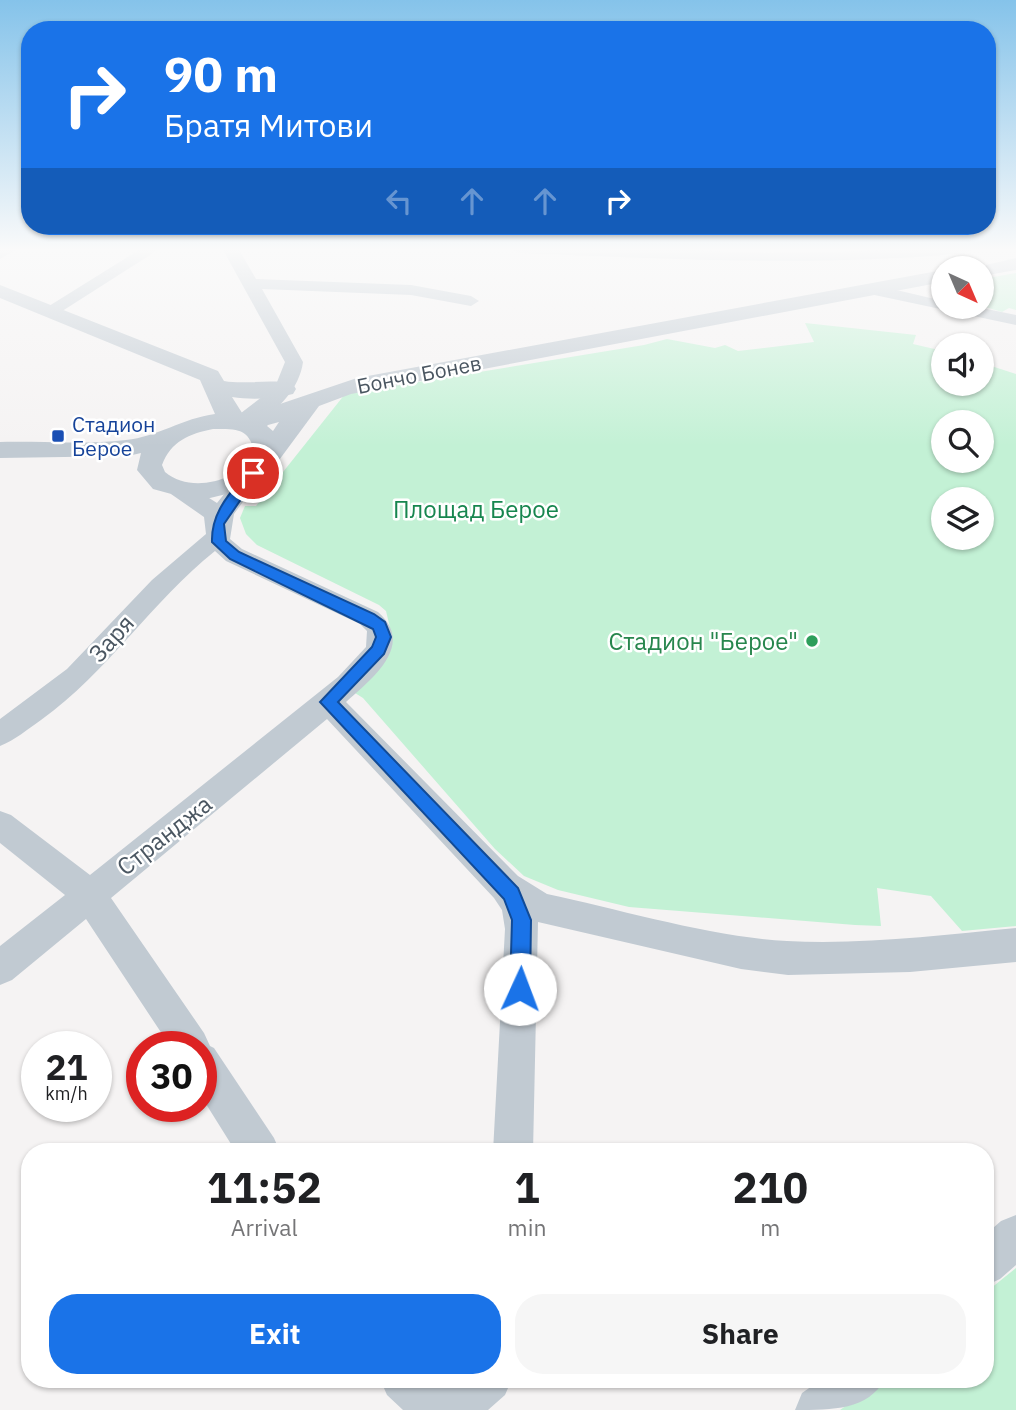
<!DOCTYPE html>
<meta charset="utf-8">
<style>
:root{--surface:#fff;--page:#f6f6f6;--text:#202124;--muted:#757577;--accent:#1a73e8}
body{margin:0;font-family:"IBM Plex Sans",sans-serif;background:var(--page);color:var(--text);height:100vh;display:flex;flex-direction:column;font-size:26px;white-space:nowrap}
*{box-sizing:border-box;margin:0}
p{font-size:23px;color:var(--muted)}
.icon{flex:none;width:38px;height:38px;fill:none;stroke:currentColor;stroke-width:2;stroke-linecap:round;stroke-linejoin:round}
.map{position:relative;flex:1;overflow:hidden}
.details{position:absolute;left:21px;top:1143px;width:973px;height:245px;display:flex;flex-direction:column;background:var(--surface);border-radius:28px;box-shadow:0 2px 5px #0004}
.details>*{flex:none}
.guide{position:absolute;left:21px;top:21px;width:975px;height:214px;border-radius:28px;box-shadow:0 2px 5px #0004;background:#1a73e8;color:#fff;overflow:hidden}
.needle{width:46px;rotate:136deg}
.buttons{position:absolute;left:931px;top:256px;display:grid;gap:14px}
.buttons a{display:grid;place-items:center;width:63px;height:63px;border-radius:50%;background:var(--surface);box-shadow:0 2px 5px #0004;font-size:35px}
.speed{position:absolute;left:21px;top:1031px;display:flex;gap:14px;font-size:35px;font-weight:700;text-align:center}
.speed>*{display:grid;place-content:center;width:91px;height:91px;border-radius:50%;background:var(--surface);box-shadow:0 2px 5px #0004;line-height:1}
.speed small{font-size:18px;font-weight:400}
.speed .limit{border:10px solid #d22;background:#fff;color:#111}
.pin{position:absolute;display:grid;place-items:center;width:60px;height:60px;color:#fff;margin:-30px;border:4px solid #fff;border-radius:50%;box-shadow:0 2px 7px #0007}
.me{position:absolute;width:77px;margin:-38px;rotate:2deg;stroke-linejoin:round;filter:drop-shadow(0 0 5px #0008)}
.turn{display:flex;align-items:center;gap:24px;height:147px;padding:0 28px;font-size:32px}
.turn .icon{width:91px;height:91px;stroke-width:2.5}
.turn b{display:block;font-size:49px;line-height:60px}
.lanes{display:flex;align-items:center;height:66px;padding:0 28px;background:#0003;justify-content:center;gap:35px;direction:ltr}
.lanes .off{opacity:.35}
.eta{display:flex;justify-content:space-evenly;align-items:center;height:119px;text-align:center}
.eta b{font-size:42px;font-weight:700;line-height:49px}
.primary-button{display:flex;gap:14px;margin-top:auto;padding:14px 28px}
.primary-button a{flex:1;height:80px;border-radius:28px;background:var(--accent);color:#fff;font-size:28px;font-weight:700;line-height:80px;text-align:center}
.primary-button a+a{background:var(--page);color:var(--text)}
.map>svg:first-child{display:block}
.green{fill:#c3f1d5;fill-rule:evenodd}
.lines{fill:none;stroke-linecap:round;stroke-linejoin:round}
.minor{fill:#c1cad2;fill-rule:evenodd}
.tertiary{fill:#c1cad2;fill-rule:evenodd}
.route{fill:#1a73e8;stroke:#114b97;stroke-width:2}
.transit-dot{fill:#1a4fb4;stroke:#fff;stroke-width:2.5}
.leisure-dot{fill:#2e9e5b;stroke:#fff;stroke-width:2.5}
.labels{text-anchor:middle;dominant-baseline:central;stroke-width:5;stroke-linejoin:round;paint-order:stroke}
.far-street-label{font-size:21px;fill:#4a5661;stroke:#fff}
.far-transit-label{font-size:21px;fill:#164399;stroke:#fff;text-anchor:start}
.park-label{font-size:24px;fill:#17864f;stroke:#fff}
.street-label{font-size:24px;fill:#4a5661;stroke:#fff}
.leisure-label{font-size:24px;fill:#27864d;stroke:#fff;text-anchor:end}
</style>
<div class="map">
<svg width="1016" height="1410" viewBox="0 0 1016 1410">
<rect width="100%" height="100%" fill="#f5f3f3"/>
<path class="green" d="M 1016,273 L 1016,310 L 1009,308 L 1002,312 L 982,306 L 982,279 Z
M 805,323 L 916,335 L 913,344 L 943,351 L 943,383 L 982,383 L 982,363 L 1016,374 L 1016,926 L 962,931 L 931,896 L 877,888 L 881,926 L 855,925 L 629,907 L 558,890 L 524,876 L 495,849 L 363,698 L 347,688 L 391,632 L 386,611 L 379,605 L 257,545 L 246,534 L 240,518 L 245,506 L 256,506 L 345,394 L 644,345 L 667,339 L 715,348 L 725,345 L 738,351 L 814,342 ZM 943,422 L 982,422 L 982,460 L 943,460 ZM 943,499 L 982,499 L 982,537 L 943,537 Z
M 1016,1268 L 1016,1410 L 840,1410 L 884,1379 L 985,1379 L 985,1293 Z"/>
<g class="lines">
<path class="minor" d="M 0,248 L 19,248 L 0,259 Z
M 142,248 L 161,248 L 56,315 L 50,316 L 41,311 Z
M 222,248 L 238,248 L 256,279 L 411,285 L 471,296 L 479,301 L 471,306 L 411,295 L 262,289 L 303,362 C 299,393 268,422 238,429 L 228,423 L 275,387 L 285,362 Z
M 510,248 L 639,248 L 768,253 L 975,248 L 967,253 C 817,267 668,259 518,253 Z
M 871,284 L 943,301 L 943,306 L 972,306 L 1016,315 L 1016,325 L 865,293 L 863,289 Z
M 253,466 L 264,473 L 234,514 L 230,539 L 242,549 L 378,612 C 416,645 372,679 346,702 L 518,876 L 547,894 C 622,910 712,937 787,941 C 863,945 941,935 1016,928 L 1016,962 L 910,972 L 788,975 L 741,969 L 538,922 L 533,1152 L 493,1152 L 505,929 L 502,910 L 494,898 L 327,719 L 111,898 L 204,1033 L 210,1046 L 214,1048 L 274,1138 L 280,1152 L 236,1152 L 201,1096 L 201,1046 L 170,1046 L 86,919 L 12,980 L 0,985 L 0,946 L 65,895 L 0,843 L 0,811 L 11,815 L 90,875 L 338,677 L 366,647 L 367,631 L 360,624 L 226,561 L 215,551 C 151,602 108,672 41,720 C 28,729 15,740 0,746 L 0,719 L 67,669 L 152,580 L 206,534 L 204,517 L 171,494 L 168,489 L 171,484 L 187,484 L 217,503 L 245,468 Z
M 1016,1215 L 1016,1265 L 1000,1279 L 985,1286 L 985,1235 L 1001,1221 Z
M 380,1379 L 512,1379 L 505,1395 L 488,1410 L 403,1410 L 387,1395 Z
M 822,1379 L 885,1379 C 868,1410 833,1410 795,1410 L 802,1393 Z"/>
<path class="tertiary" d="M 1016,258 L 1016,270 L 982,276 L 982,268 L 973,268 Z
M 943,270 L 943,282 L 351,394 L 319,406 L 271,471 L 243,490 L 210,498 L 186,498 L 153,489 L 137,470 L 141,453 L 128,456 L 0,458 L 0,442 C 41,441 85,445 126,440 C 157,437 183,418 215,414 L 200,380 L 0,298 L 0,285 L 218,371 L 224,381 C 247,385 271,378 293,384 L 296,389 L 293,394 C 273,399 251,400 232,397 L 244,416 L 357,378 ZM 279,422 L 273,431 L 267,426 L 268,425 ZM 213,429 C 239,429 250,428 255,456 C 236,481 191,494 165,472 L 162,465 C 171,441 189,434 213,429 Z"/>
</g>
<linearGradient id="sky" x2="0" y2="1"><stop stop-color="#85c3ea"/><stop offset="0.56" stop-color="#fafafa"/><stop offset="1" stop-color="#fafafa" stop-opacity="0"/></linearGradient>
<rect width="1016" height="446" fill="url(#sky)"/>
<path class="route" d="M 249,470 L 259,473 L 224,524 L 226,541 L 239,552 L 374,614 L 385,622 L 391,637 L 384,654 L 338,702 L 518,888 L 531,920 L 530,989 L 527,996 L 520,999 L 513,996 L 510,989 L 512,920 L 504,899 L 320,702 L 372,647 L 376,637 L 373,629 L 230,559 L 212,542 C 211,512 230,493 249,470 Z"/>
<rect class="transit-dot" x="51" y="429" width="14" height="14" rx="3.5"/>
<circle class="leisure-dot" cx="812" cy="641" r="7"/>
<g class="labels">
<g class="far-street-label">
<text transform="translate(419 374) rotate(-11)">Бончо Бонев</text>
</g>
<g class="far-transit-label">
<text x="72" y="424">Стадион<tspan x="72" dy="24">Берое</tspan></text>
</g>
<g class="park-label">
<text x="476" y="509">Площад Берое</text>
</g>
<g class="street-label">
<text transform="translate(111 638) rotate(-48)">Заря</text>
<text transform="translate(164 835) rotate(-38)">Странджа</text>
</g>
<g class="leisure-label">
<text x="798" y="641">Стадион "Берое"</text>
</g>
</g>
</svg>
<div class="buttons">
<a><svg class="needle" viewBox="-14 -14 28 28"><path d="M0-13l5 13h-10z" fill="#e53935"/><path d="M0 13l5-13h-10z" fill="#757577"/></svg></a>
<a><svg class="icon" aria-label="sound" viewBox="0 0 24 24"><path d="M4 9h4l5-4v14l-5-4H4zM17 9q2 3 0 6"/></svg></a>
<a><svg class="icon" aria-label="search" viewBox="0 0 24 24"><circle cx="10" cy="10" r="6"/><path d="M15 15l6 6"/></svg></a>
<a><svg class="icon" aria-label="layers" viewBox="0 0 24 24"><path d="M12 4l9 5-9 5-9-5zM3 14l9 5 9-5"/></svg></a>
</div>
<div class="speed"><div>21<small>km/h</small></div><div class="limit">30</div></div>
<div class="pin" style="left:253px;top:473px;background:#d93025"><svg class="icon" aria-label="arrive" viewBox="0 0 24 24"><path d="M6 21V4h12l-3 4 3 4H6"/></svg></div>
<svg class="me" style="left:520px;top:989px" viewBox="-20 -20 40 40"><circle r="19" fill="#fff"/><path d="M0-13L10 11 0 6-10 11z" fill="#1a73e8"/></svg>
<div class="guide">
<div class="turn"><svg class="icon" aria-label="right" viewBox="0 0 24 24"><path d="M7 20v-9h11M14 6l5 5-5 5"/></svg><div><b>90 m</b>Братя Митови</div></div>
<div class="lanes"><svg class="icon off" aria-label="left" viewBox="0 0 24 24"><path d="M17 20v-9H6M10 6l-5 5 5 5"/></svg><svg class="icon off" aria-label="ahead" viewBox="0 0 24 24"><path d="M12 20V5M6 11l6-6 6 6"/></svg><svg class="icon off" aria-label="ahead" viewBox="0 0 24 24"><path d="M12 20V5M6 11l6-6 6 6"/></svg><svg class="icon" aria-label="right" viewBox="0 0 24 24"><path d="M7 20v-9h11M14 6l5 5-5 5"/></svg></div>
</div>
<section class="details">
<div class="eta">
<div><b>11:52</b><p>Arrival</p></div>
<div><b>1</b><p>min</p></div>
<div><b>210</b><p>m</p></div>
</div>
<div class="primary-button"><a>Exit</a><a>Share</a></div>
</section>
</div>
